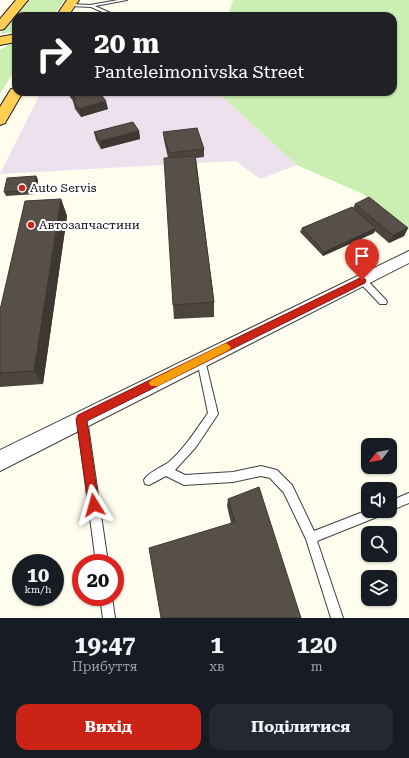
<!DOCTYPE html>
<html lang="uk">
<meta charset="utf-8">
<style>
:root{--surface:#171b24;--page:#242831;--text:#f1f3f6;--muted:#9ea1a6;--accent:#cc2317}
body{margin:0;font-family:"Roboto Serif",serif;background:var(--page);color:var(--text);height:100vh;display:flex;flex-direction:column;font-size:15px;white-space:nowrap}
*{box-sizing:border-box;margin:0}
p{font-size:13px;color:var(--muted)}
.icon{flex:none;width:22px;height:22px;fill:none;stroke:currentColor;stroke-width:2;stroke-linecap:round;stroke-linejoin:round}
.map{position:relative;height:618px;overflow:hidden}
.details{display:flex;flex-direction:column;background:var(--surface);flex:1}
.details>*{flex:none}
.guide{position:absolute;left:12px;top:12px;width:385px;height:84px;border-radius:12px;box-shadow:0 1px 3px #0004;background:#202124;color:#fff;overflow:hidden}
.needle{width:26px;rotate:239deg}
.fabs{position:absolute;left:361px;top:438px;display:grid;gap:8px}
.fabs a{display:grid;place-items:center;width:36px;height:36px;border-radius:8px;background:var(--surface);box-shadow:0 1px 3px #0004;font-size:20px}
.speed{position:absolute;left:12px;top:554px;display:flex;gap:8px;font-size:20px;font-weight:700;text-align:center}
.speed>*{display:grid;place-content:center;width:52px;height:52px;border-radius:50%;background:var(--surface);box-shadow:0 1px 3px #0004;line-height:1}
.speed small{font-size:10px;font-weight:400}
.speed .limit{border:6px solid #d22;background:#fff;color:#111}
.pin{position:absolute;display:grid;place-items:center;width:34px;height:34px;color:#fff;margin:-41px -17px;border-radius:50% 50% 50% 0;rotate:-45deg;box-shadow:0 0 4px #0007}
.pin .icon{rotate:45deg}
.me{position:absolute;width:44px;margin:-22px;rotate:352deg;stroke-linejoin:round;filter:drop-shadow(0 0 3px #0008)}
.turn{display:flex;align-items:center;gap:14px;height:84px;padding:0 16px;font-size:18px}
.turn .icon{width:52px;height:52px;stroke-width:2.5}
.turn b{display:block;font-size:28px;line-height:34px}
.eta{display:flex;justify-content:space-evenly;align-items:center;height:68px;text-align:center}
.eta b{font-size:24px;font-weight:700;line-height:28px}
.cta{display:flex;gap:8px;margin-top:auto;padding:8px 16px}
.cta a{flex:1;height:46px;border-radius:12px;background:var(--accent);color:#fff;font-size:16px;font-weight:700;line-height:46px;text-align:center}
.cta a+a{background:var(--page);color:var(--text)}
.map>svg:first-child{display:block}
.industrial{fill:#ede1ed}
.green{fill:#cbeeb3}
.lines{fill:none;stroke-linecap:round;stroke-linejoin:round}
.service-casing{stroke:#404040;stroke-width:2}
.minor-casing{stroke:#404040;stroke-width:2}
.trunk-casing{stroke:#1e1e1e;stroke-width:2}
.service{fill:#fff;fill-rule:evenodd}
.minor{fill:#fff;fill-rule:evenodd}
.trunk{fill:#ffce55;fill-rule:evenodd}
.wall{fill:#4b453e}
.shaded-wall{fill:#3d3832}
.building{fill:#575048;stroke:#3d3832}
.route{fill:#cc2317;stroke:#85170f}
.slow{fill:#f59e0b}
.poi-dot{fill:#cc2317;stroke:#fff;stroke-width:1.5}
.labels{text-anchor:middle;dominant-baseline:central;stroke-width:4;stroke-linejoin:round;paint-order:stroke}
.poi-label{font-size:12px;fill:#0d0d0d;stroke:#fff;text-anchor:start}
</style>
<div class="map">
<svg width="409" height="618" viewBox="0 0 409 618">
<rect width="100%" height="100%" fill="#fffeee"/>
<path class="industrial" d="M 41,92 L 214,92 L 226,100 L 297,165 L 260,179 L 236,161 L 0,174 Z"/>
<path class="green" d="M 30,0 L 64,0 L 53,16 L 16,16 L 16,32 L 0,34 Z
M 233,0 L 409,0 L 409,230 L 363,194 L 297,165 L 226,100 L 214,92 L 393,92 L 393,16 L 228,16 Z
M 16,44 L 16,68 L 0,94 L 0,50 L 8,45 Z"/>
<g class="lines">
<g class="service-casing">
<path id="service" d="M 118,0 L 127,0 L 95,6 L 117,16 L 111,16 L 91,7 L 70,6 L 68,5 L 70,4 L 90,5 Z
M 362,277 L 365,278 L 386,300 L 387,302 L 386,304 L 380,304 L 359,282 L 358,280 Z
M 201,356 L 204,357 L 205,360 L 218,414 L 196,447 L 175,470 L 185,475 L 233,472 L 261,466 L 277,470 L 292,485 L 314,531 L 368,510 L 368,511 L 383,511 L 382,515 L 317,541 L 343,618 L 331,618 L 306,539 L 284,493 L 270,478 L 261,476 L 233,482 L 184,485 L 166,476 L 149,485 L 145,484 L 144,480 C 147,473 162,467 169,462 C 185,448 196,430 208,413 L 197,360 L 198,357 Z
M 82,414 L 85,416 L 87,419 L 108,563 L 96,563 L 77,419 L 79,416 Z
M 409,493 L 409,503 L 390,511 L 389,511 L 390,501 Z
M 100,597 L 112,597 L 115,618 L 103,618 Z"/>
</g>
<g class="minor-casing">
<path id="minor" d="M 409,251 L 409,263 L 0,471 L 0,450 Z"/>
</g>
<g class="trunk-casing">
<path id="trunk" d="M 16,0 L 28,0 L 4,29 L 0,30 L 0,19 Z
M 67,0 L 79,0 L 68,16 L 56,16 Z
M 16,34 L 16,42 L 0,45 L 0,37 Z
M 16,88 L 16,92 L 23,92 L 5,123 L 0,125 L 0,107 L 11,89 Z"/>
</g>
<use href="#service" class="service"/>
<use href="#minor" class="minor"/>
<use href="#trunk" class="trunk"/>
</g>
<path class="wall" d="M 69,92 L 99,92 L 108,109 L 81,117 L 75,109 L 73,101 L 70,97 Z
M 139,131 L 140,139 L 101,149 L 96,140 L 94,132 Z
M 163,132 L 204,149 L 204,157 L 196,158 L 214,302 L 214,317 L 174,319 L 173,305 L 168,158 L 164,140 Z
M 36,176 L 38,180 L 36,194 L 6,196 L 4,192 Z
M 61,199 L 67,216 L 43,384 L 0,387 L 0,310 Z
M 355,204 L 408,228 L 404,236 L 389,243 L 375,231 L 374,233 L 323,256 L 300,232 L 302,228 L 353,208 Z
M 228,499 L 301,618 L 231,523 L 227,506 Z"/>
<path class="shaded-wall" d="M 106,101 L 108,109 L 81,117 L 79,109 Z
M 139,131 L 140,139 L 101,149 L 100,141 Z
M 36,176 L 38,180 L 36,194 L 34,190 Z
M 61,199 L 67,216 L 43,384 L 34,371 Z
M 376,228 L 374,233 L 323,256 L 324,252 Z
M 408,228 L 404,236 L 389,243 L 393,235 Z"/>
<path class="building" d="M 113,13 L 124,14 L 124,16 L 112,16 Z
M 71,92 L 99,92 L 106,101 L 79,109 L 73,101 L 76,100 Z
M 133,122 L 139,131 L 100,141 L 94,132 Z
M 197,128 L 204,149 L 169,153 L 163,132 Z
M 195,156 L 214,302 L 173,305 L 164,158 Z
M 36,176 L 34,190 L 4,192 L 7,178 Z
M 369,197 L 408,228 L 393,235 L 355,204 Z
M 61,199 L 34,371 L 0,373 L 0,310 L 25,201 Z
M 352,207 L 376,228 L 324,252 L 302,228 Z
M 259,487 L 301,618 L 161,618 L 149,548 L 235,522 L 228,499 Z"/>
<path class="route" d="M 362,277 L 366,280 L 365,283 L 87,421 L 99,505 L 98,509 L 94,511 L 89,509 L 76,419 L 78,415 Z"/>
<path class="slow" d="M 226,343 L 231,347 L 229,350 L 158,386 L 151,386 L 149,383 L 151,380 Z"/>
<g class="poi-dot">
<circle cx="22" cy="188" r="4"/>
<circle cx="31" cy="225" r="4"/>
</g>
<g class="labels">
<g class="poi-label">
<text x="30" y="188">Auto Servis</text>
<text x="39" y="225">Автозапчастини</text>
</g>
</g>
</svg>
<div class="fabs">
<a><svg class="needle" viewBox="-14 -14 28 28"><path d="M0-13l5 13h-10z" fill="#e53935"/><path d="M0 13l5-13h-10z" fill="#9ea1a6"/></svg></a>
<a><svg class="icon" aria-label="sound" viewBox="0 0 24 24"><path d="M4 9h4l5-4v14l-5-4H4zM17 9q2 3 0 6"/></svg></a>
<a><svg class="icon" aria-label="search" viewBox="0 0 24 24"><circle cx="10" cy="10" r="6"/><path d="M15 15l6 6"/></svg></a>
<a><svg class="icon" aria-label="layers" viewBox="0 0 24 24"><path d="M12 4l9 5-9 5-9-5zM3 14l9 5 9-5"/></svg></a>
</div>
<div class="speed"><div>10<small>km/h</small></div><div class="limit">20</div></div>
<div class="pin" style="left:362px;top:280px;background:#d93025"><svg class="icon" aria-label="arrive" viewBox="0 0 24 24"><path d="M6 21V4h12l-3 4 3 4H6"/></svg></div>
<svg class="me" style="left:94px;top:505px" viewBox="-20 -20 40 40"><path d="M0-17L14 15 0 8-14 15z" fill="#cc2317" stroke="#fff" stroke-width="4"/></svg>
<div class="guide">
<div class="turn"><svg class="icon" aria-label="right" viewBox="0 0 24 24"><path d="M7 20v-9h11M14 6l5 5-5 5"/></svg><div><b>20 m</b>Panteleimonivska Street</div></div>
</div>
</div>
<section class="details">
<div class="eta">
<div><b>19:47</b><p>Прибуття</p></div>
<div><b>1</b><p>хв</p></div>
<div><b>120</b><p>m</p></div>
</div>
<div class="cta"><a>Вихід</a><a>Поділитися</a></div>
</section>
